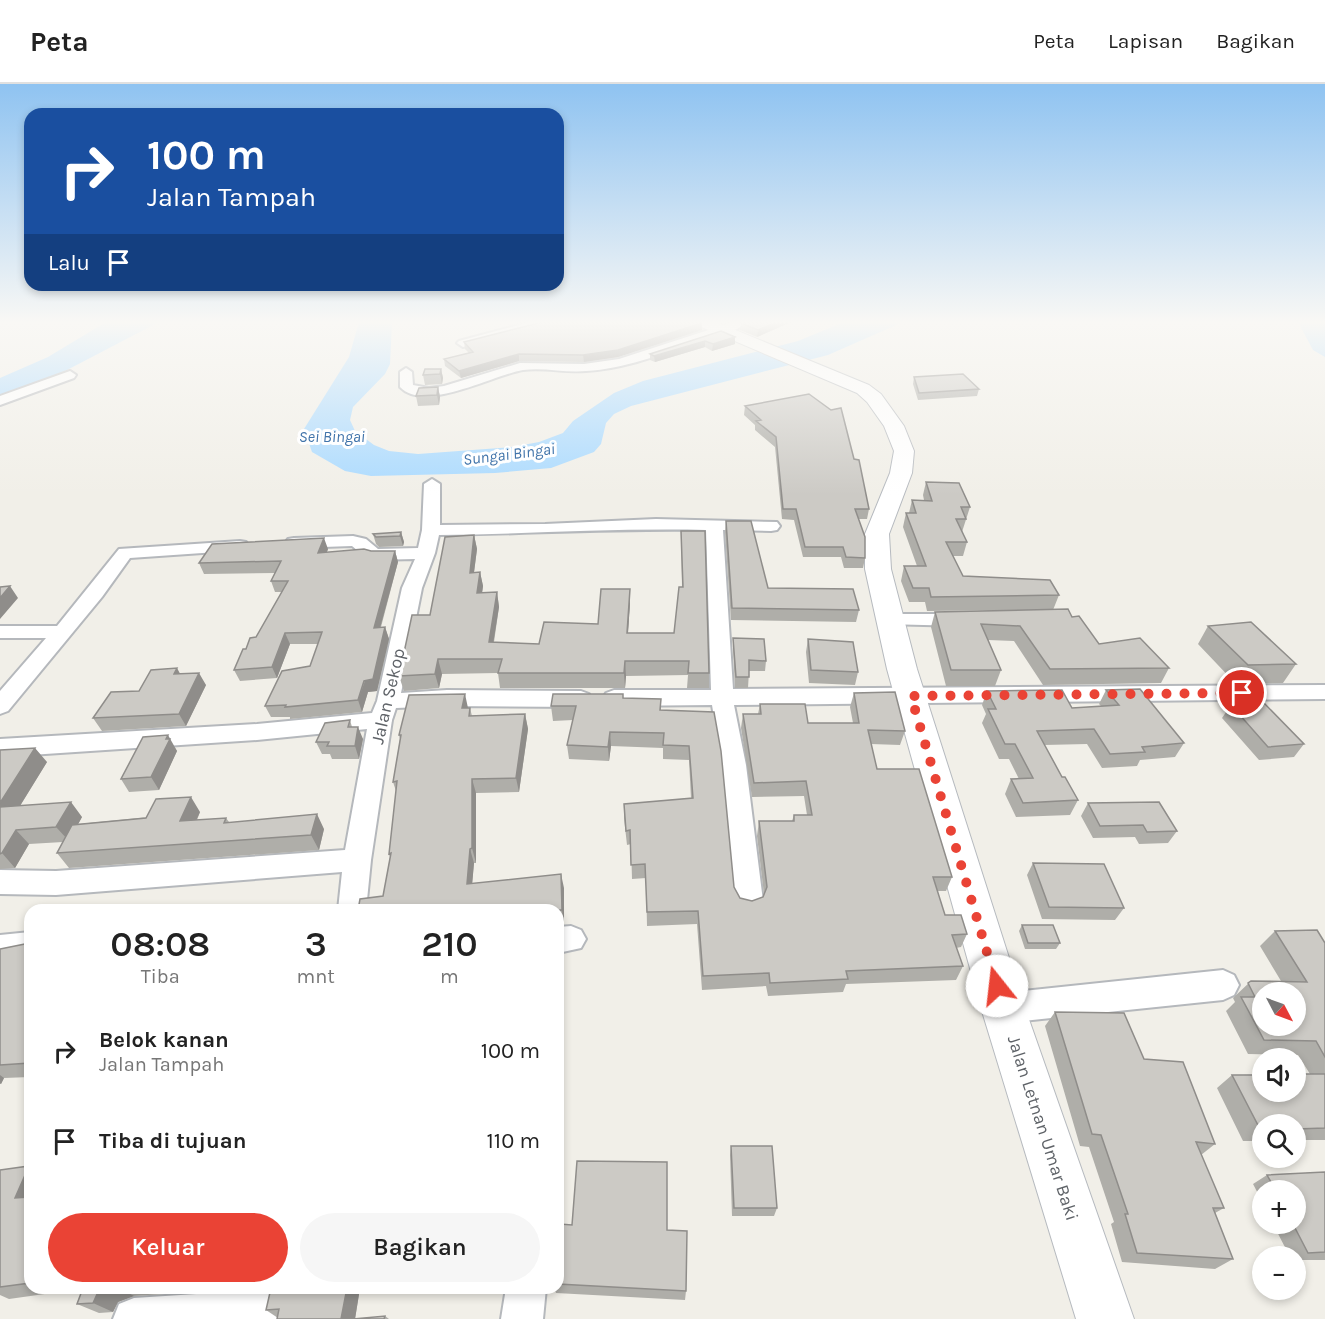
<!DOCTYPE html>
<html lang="id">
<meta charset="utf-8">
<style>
:root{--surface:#fff;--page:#f6f6f6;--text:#222;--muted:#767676;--line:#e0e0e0;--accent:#ea4335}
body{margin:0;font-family:Karla,sans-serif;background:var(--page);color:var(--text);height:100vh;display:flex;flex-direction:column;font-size:22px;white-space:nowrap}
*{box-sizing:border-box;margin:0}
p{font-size:20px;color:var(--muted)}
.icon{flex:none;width:33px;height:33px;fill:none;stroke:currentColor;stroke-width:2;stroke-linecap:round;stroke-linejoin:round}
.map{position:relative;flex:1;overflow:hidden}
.details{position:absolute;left:24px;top:820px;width:540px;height:390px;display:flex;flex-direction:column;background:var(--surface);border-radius:18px;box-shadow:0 3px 9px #0003}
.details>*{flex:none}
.guide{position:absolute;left:24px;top:24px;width:540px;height:183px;border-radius:18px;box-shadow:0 3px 9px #0003;background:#1a4fa0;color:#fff;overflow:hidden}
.needle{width:39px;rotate:131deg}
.controls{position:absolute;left:1252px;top:898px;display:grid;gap:12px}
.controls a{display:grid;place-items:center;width:54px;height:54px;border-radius:50%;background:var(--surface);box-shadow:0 3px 9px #0003;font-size:30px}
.pin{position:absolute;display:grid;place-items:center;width:51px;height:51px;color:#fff;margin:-26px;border:3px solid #fff;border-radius:50%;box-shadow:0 2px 6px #0007}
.me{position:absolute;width:66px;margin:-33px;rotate:344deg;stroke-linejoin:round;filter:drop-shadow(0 0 4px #0008)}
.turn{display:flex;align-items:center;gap:21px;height:126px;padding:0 24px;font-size:27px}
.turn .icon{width:78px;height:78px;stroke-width:2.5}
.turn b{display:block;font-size:42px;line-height:51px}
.then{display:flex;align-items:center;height:57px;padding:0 24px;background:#0003;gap:12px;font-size:22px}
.eta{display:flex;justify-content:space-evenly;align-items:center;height:102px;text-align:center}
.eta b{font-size:36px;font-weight:600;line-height:42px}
.action{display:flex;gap:12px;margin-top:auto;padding:12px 24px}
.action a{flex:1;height:69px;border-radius:36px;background:var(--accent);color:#fff;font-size:24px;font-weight:600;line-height:69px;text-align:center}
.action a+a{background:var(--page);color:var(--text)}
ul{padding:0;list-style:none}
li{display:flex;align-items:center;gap:18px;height:90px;padding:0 24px}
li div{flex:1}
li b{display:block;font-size:22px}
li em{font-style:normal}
header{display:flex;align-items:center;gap:36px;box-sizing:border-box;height:84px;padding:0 30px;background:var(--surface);border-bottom:2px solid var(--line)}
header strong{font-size:28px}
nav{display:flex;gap:33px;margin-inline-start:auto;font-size:21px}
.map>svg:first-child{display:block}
.water{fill:#aadaff}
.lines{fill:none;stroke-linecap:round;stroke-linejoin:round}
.street-casing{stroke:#b5b8bc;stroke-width:4}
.secondary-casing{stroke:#b6babf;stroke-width:2}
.street{fill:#fff;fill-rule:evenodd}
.secondary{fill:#fff;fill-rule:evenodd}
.wall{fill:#afaea9}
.shaded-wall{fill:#8f8d8a}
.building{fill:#cccac5;stroke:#8f8d8a;stroke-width:1.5;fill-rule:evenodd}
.route{stroke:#ea4335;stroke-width:10;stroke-dasharray:0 18}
.labels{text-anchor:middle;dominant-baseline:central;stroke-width:6;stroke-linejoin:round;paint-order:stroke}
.far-water-label{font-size:16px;font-style:italic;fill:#4174aa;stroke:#fff}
.street-label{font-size:18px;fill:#5f6368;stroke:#fff}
</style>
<header>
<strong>Peta</strong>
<nav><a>Peta</a><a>Lapisan</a><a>Bagikan</a></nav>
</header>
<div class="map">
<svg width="1325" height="1235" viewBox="0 0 1325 1235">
<rect width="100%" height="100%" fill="#f1efe8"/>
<path class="water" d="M 106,238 L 159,238 L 67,286 L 0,313 L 0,294 L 48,273 Z
M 359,238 L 392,238 L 390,280 L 385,290 L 353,323 L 350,336 L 355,347 L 374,361 L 389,367 L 418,370 L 512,363 L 539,358 L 563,349 L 573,337 L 614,309 L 643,297 L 798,257 L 844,238 L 903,238 L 828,271 L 631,322 L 614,330 L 606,339 L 601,360 L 594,368 L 551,384 L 495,389 L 371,392 L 345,387 L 312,368 L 304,345 L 349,273 Z
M 1298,238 L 1325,238 L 1325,273 L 1313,266 Z"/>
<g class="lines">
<g class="street-casing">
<path id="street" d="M 530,238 L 550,238 L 463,263 L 457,259 L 459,257 Z
M 733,238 L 747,238 C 734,250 713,253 697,258 C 661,270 625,285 586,287 C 565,289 544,283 523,286 C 493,291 425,329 400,303 L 400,288 L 406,284 L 412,288 L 413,301 L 429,304 L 444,302 L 520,279 L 584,280 L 619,275 Z
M 70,287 L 76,291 L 74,294 L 0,321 L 0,312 Z
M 432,395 L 440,400 L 440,441 L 545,440 L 656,435 L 777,438 L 780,442 L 777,446 L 771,447 L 723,446 L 733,605 L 1325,601 L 1325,615 L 734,621 L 746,681 L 763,817 L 759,826 L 749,829 L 739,826 L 735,817 L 722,681 L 712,621 L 614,622 L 606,619 L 603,614 L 606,609 L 614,606 L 711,606 L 706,446 C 617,444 528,450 439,451 L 435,469 L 422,504 L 401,609 L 447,606 L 581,607 L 589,610 L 592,615 L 589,620 L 581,623 L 447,622 L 396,624 L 392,636 L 371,776 L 366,826 L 338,826 L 342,788 L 56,811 L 0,810 L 0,786 L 56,787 L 345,766 L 367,645 L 257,656 L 0,673 L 0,655 L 257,640 L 372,629 L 377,617 L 402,504 L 415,475 L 374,476 L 368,475 L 352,462 L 294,464 L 288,463 L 285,459 L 288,455 L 294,454 L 353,452 L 366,455 L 378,465 L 418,464 L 422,446 L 424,400 Z
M 240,457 L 246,458 L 249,462 L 246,466 L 130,474 L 102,513 L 8,627 L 0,630 L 0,607 L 46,554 L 0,554 L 0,542 L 57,542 L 119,465 Z
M 891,530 L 963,530 L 970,532 L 973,536 L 970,540 L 963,542 L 884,540 L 881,536 L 884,532 Z
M 571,842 L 581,846 L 586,855 L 581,864 L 558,869 L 558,843 Z
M 30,848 L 30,874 L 0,879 L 0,851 Z
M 1223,886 L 1234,891 L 1239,901 L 1234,911 L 1223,916 L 1003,939 L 992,935 L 987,924 L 992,913 L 1003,909 Z
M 244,1204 L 284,1204 L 278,1235 L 113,1235 L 119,1220 L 134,1214 L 243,1207 Z
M 506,1204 L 546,1204 L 543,1235 L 501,1235 Z"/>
</g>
<g class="secondary-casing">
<path id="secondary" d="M 695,238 L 716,238 L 869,301 L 881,310 L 904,342 L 914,367 L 912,389 L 889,450 L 891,485 L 917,585 L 1025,924 L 1134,1235 L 1076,1235 L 981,924 L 887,585 L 865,485 L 865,450 L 890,389 L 894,367 L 884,342 L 867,318 L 857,309 L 697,241 Z"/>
</g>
<use href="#street" class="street"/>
<use href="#secondary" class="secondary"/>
</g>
<path class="wall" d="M 791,238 L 757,253 L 740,246 L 741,239 Z
M 702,239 L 702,246 L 618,273 L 584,278 L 519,277 L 461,294 L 445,282 L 444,275 L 469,269 L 465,265 L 464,258 Z
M 721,247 L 735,260 L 712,267 L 705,263 L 655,278 L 650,276 L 650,270 Z
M 441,285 L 443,294 L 442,300 L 425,301 L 423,291 Z
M 914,293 L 979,305 L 977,312 L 918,316 L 913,300 Z
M 438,303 L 440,313 L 439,321 L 418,322 L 416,312 Z
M 745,322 L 854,375 L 869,425 L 867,435 L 858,435 L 865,474 L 863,484 L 844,484 L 841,473 L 803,473 L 794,436 L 782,435 L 775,363 L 755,346 L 755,341 L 744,331 Z
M 926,398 L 970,423 L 962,448 L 967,458 L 963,472 L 953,472 L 963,492 L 1059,511 L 1053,526 L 1072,533 L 1099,560 L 1169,584 L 1161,599 L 1043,601 L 1014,557 L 988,556 L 1001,586 L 995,602 L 946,602 L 931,543 L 935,528 L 1019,526 L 927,527 L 925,518 L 909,518 L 901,497 L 904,482 L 917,482 L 903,443 L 906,429 L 909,429 L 912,416 L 924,416 L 923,411 Z
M 726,437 L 768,504 L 859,526 L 856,538 L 731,536 L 725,448 Z
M 681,447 L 709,589 L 709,604 L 687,604 L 688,591 L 626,592 L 625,604 L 500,604 L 498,589 L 442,590 L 439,604 L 404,607 L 399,592 L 430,531 L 474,451 L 477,465 L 474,489 L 480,488 L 483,502 L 482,509 L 497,508 L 499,523 L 494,558 L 539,560 L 598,540 L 630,519 L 628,549 L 674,549 L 682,503 Z
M 401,448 L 404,458 L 403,462 L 379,463 L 376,460 L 373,450 Z
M 328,465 L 327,468 L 395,467 L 398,478 L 381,543 L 385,543 L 389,555 L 377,607 L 368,608 L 362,628 L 290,635 L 290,633 L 271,633 L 265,622 L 310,582 L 318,560 L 290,560 L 277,594 L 240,597 L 234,586 L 246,565 L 256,553 L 282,508 L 275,508 L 271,497 L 275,489 L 204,490 L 199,479 Z
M 1208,542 L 1296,580 L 1283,599 L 1236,600 L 1198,560 Z
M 733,554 L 766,577 L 765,587 L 749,587 L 748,604 L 735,604 L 733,564 Z
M 808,555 L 858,588 L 855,601 L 809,599 L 806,568 Z
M 180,590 L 206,601 L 186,642 L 102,647 L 93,634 L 139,607 Z
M 1106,606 L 1184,659 L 1175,673 L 1140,676 L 1137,682 L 1102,684 L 1087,660 L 1044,661 L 1062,693 L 1078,716 L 1070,731 L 1016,733 L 1005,710 L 1011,695 L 1019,695 L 1009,675 L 999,675 L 982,639 L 986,630 L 982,621 L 987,607 L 1072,624 L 1101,622 L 1099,620 Z
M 854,609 L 905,647 L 900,661 L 871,660 L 877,685 L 952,793 L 946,807 L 937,807 L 945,831 L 967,850 L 961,863 L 956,864 L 963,882 L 956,896 L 846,900 L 843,908 L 768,912 L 766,902 L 702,906 L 697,840 L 647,842 L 646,794 L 632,795 L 631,760 L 627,761 L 624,734 L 624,720 L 691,714 L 689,676 L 663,675 L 663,664 L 611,662 L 609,677 L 569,675 L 567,661 L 573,636 L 553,637 L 551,622 L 623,614 L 661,615 L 661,626 L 714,628 L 734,803 L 740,814 L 752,817 L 763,813 L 764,810 L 757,752 L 759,737 L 792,737 L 794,731 L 807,731 L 804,712 L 752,713 L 741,644 L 743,630 L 758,630 L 760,620 L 808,639 L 853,639 L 850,623 Z
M 1231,621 L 1304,660 L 1294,673 L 1259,676 L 1222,634 Z
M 468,624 L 470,624 L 472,632 L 525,630 L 528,645 L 519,708 L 476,709 L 476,779 L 474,779 L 472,799 L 564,804 L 564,840 L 558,841 L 558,826 L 383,812 L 390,773 L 389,770 L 396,707 L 393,698 L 400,655 L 399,651 Z
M 350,636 L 352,643 L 363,655 L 359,675 L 332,675 L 330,670 L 322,670 L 316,658 Z
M 175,664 L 177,667 L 159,706 L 129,708 L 121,695 Z
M 0,666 L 47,678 L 20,722 L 82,733 L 78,740 L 200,728 L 197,736 L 226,734 L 229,738 L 324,745 L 319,766 L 69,784 L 57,769 L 63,758 L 29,760 L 15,784 L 0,785 Z
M 1088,719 L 1177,747 L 1168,759 L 1139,760 L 1135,753 L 1093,754 L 1081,732 Z
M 1033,779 L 1124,824 L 1115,836 L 1042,835 L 1027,791 Z
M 1022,841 L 1060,859 L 1056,865 L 1025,865 L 1019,847 Z
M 1275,847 L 1325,859 L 1325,1056 L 1296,1056 L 1296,1041 L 1263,1041 L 1263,1057 L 1243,1057 L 1217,1004 L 1232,991 L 1310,990 L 1298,971 L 1248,970 L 1226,927 L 1235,918 L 1233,914 L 1251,897 L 1281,897 L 1260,862 Z
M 30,859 L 30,993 L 4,994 L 1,1000 L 0,1000 L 0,865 Z
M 1055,928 L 1144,975 L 1215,1060 L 1201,1071 L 1224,1124 L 1215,1129 L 1233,1175 L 1215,1185 L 1122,1178 L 1111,1140 L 1114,1138 L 1089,1063 L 1080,1062 L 1045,942 Z
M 731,1062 L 777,1124 L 774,1132 L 732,1132 L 730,1071 Z
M 30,1082 L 30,1204 L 73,1204 L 73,1206 L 9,1215 L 0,1211 L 0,1086 Z
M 1325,1088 L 1325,1176 L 1296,1176 L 1296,1173 L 1290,1173 L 1273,1140 L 1296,1140 L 1296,1107 L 1263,1107 L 1263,1119 L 1253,1100 L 1267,1091 Z
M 572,1141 L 667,1146 L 686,1207 L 685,1216 L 556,1209 L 554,1204 L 558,1204 L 558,1158 Z
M 83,1204 L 205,1204 L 204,1207 L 134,1212 L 118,1218 L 113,1228 L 99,1229 L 77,1220 Z
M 271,1204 L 360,1204 L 355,1235 L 385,1232 L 389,1235 L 277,1235 L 278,1234 L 266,1226 Z"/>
<path class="shaded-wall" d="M 776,238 L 791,238 L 757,253 L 758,246 Z
M 702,239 L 702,246 L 618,273 L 584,278 L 583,271 Z
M 735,253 L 735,260 L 712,267 L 713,260 Z
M 705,257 L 705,263 L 655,278 L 654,272 Z
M 519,270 L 519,277 L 461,294 L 459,287 Z
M 441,285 L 443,294 L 442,300 L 440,290 Z
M 438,303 L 440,313 L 439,321 L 437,311 Z
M 401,448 L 404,458 L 403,462 L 400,452 Z
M 474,451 L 477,465 L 472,503 L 470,489 Z
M 324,454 L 328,465 L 322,480 L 318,469 Z
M 395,467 L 398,478 L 377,555 L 374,544 Z
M 480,488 L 483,502 L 480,524 L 477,509 Z
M 10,502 L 18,514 L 0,535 L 0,514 Z
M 630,505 L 630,519 L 627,563 L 627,549 Z
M 497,508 L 499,523 L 491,573 L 489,558 Z
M 385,543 L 389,555 L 377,607 L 368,608 L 362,628 L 358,616 Z
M 285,549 L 290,560 L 277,594 L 272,583 Z
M 438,575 L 442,590 L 439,604 L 435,590 Z
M 625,577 L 626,592 L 625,604 L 624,589 Z
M 177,584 L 184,597 L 174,590 Z
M 199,589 L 206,601 L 186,642 L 179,630 Z
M 465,610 L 468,624 L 462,624 Z
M 525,630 L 528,645 L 519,708 L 516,694 Z
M 358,643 L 363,655 L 359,675 L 355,662 Z
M 610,648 L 611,662 L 609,677 L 608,663 Z
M 168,651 L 177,667 L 159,706 L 151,693 Z
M 35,664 L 47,678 L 10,738 L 0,727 L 0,719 Z
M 472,695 L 476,709 L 476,779 L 472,764 Z
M 191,713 L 200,728 L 189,752 L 180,737 Z
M 71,718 L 82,733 L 69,757 L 56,743 Z
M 317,730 L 324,745 L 319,766 L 311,751 Z
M 16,746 L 29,760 L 15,784 L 2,769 Z
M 470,765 L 474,779 L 471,814 L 467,800 Z
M 561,790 L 564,804 L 564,840 L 562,826 Z
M 0,991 L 4,994 L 1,1000 L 0,999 Z
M 29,1082 L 30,1082 L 30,1123 L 15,1114 Z
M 108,1204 L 119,1204 L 134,1212 L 118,1218 L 113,1228 L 93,1219 L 98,1208 Z
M 347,1204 L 360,1204 L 355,1235 L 341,1235 Z"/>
<path class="building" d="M 542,238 L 701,238 L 702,239 L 618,266 L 583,271 L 519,270 L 459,287 L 444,275 L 473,268 L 464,258 Z
M 742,238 L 776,238 L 758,246 L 741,239 Z
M 721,247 L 735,253 L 713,260 L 705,257 L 654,272 L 650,270 Z
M 425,285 L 441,285 L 440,290 L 423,291 Z
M 963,290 L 979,305 L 919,309 L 914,293 Z
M 438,303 L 437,311 L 416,312 L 419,304 Z
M 809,310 L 831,326 L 841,324 L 854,375 L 859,376 L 869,425 L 855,425 L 865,453 L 865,474 L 846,473 L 843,463 L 805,463 L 796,425 L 783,425 L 776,353 L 756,337 L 761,336 L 745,322 Z
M 926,398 L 959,399 L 970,423 L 961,423 L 966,435 L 956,435 L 967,458 L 946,458 L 963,492 L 1050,496 L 1059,511 L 931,513 L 929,504 L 913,504 L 904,482 L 926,482 L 906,429 L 916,429 L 912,416 L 932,417 Z
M 726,437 L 751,437 L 768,504 L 853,505 L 859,526 L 732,524 Z
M 681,447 L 705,447 L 709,589 L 688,589 L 689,577 L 625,577 L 624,589 L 498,589 L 502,575 L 438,575 L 435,590 L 399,592 L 412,531 L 430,531 L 445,453 L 474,451 L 470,489 L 480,488 L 477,509 L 497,508 L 489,558 L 539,560 L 544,538 L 598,540 L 601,505 L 630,505 L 627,549 L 674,549 L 679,503 L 683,503 Z
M 401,448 L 400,452 L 376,453 L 373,450 Z
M 324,454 L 318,469 L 364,465 L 371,467 L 395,467 L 374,544 L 385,543 L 373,595 L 364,597 L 358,616 L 285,623 L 286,621 L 265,622 L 282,587 L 310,582 L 322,548 L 285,549 L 272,583 L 234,586 L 243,565 L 246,565 L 250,554 L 256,553 L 288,497 L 271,497 L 281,477 L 199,479 L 212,460 Z
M 10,502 L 0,514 L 0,503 Z
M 1068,525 L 1072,533 L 1079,532 L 1099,560 L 1140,554 L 1169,584 L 1050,585 L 1020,542 L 981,540 L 1001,586 L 951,586 L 935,528 Z
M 1251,538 L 1296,580 L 1248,581 L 1208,542 Z
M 733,554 L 764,555 L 766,577 L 749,576 L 749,593 L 736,593 Z
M 808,555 L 853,558 L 858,588 L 811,586 Z
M 177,584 L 174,590 L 199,589 L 179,630 L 93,634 L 111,608 L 139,607 L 151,586 Z
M 1140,605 L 1184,659 L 1142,663 L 1145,668 L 1110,670 L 1094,645 L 1037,647 L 1062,693 L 1065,693 L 1078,716 L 1023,719 L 1011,695 L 1033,694 L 1015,660 L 1005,660 L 988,625 L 996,625 L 987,607 L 1062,606 L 1072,624 L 1119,621 L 1106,606 Z
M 895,608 L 905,647 L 868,646 L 877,685 L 919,685 L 952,793 L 933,793 L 945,831 L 961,831 L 967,850 L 952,851 L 963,882 L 846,887 L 848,895 L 770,899 L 769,889 L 703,892 L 698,827 L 647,828 L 645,780 L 631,781 L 630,746 L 626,747 L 624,720 L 693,714 L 689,662 L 663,661 L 664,649 L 610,648 L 608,663 L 567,661 L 576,622 L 551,622 L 553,610 L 623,610 L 623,614 L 661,615 L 660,626 L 714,628 L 721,667 L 734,803 L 740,814 L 752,817 L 763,813 L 767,803 L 759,737 L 794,737 L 794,731 L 812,731 L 806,697 L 754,699 L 743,630 L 761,630 L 760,620 L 805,620 L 808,639 L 859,639 L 854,609 Z
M 465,610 L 462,624 L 470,624 L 469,632 L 525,630 L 516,694 L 472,695 L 472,764 L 470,765 L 467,800 L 561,790 L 562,826 L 358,826 L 360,815 L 383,812 L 391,769 L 389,770 L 397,697 L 393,698 L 401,651 L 399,651 L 409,611 Z
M 1264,619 L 1304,660 L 1268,663 L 1231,621 Z
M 350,636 L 348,643 L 358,643 L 355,662 L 327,662 L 329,658 L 316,658 L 325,639 Z
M 168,651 L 166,655 L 170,655 L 151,693 L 121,695 L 143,653 Z
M 35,664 L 0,719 L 0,666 Z
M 191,713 L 180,737 L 226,734 L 224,739 L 317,730 L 311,751 L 57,769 L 72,741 L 146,734 L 156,715 Z
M 71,718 L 56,743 L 16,746 L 2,769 L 0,770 L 0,723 Z
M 1159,718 L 1177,747 L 1147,748 L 1143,741 L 1100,742 L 1088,719 Z
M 1033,779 L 1104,780 L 1124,824 L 1049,823 Z
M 1022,841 L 1053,841 L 1060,859 L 1028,859 Z
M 1317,846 L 1325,859 L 1325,973 L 1316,957 L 1264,956 L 1241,913 L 1255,913 L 1248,899 L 1251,897 L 1307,898 L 1275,847 ZM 1263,909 L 1296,909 L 1296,942 L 1263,942 Z
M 30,859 L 30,979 L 0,981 L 0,865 Z
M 1055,928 L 1124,929 L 1144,975 L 1183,978 L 1215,1060 L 1196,1058 L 1224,1124 L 1213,1124 L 1233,1175 L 1137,1169 L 1125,1130 L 1128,1130 L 1101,1051 L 1092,1050 Z
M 1296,990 L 1325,990 L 1325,1044 L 1296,1045 L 1296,1041 L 1263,1041 L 1263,1045 L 1260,1045 L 1232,991 L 1263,991 L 1263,1008 L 1296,1008 Z
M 731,1062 L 772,1062 L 777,1124 L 734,1124 Z
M 577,1077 L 667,1078 L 667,1146 L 687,1147 L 686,1207 L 558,1200 L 558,1158 L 560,1140 L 572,1141 Z
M 29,1082 L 15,1114 L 30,1113 L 30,1199 L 0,1203 L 0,1086 Z
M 1325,1088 L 1325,1168 L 1308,1169 L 1293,1140 L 1296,1140 L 1296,1107 L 1276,1107 L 1267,1091 Z
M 83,1204 L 108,1204 L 98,1208 L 93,1219 L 77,1220 Z
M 271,1204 L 347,1204 L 341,1235 L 277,1235 L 279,1225 L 266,1226 Z
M 385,1232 L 384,1235 L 353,1235 Z"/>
<linearGradient id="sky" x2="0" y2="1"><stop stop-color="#8fc3f1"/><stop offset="0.58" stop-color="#f9f8f5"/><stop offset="1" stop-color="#f9f8f5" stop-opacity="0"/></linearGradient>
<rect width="1325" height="411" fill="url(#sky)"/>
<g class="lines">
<path class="route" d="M 997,902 L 911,612 L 1242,609"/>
</g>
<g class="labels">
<g class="far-water-label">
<text x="332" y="352">Sei Bingai</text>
<text transform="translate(509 370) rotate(-7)">Sungai Bingai</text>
</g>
<g class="street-label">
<text transform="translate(388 612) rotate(-77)">Jalan Sekop</text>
<text transform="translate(1043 1044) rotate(72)">Jalan Letnan Umar Baki</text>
</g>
</g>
</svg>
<div class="controls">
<a><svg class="needle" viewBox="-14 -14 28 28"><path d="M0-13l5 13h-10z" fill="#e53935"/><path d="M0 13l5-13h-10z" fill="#767676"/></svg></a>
<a><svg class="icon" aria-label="sound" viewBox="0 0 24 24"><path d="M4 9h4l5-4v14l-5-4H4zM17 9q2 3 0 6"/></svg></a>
<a><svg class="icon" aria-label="search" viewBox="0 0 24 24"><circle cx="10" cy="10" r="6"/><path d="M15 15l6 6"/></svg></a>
<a>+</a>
<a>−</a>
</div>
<div class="pin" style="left:1242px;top:609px;background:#d93025"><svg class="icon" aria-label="arrive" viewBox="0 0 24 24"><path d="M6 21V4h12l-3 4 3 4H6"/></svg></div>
<svg class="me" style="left:997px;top:902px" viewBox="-20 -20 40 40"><circle r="19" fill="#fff"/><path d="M0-13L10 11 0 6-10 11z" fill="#ea4335"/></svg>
<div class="guide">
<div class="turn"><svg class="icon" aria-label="right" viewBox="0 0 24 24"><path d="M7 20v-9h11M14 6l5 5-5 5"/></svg><div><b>100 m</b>Jalan Tampah</div></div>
<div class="then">Lalu<svg class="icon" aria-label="arrive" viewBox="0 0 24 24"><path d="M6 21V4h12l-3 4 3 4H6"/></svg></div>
</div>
<section class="details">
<div class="eta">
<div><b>08:08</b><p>Tiba</p></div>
<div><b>3</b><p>mnt</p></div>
<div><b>210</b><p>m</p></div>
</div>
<ul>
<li><svg class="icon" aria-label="right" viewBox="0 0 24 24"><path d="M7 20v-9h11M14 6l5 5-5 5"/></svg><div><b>Belok kanan</b><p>Jalan Tampah</p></div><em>100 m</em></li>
<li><svg class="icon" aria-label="arrive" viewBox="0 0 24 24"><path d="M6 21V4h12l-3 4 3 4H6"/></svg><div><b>Tiba di tujuan</b></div><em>110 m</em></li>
</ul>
<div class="action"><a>Keluar</a><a>Bagikan</a></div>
</section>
</div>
